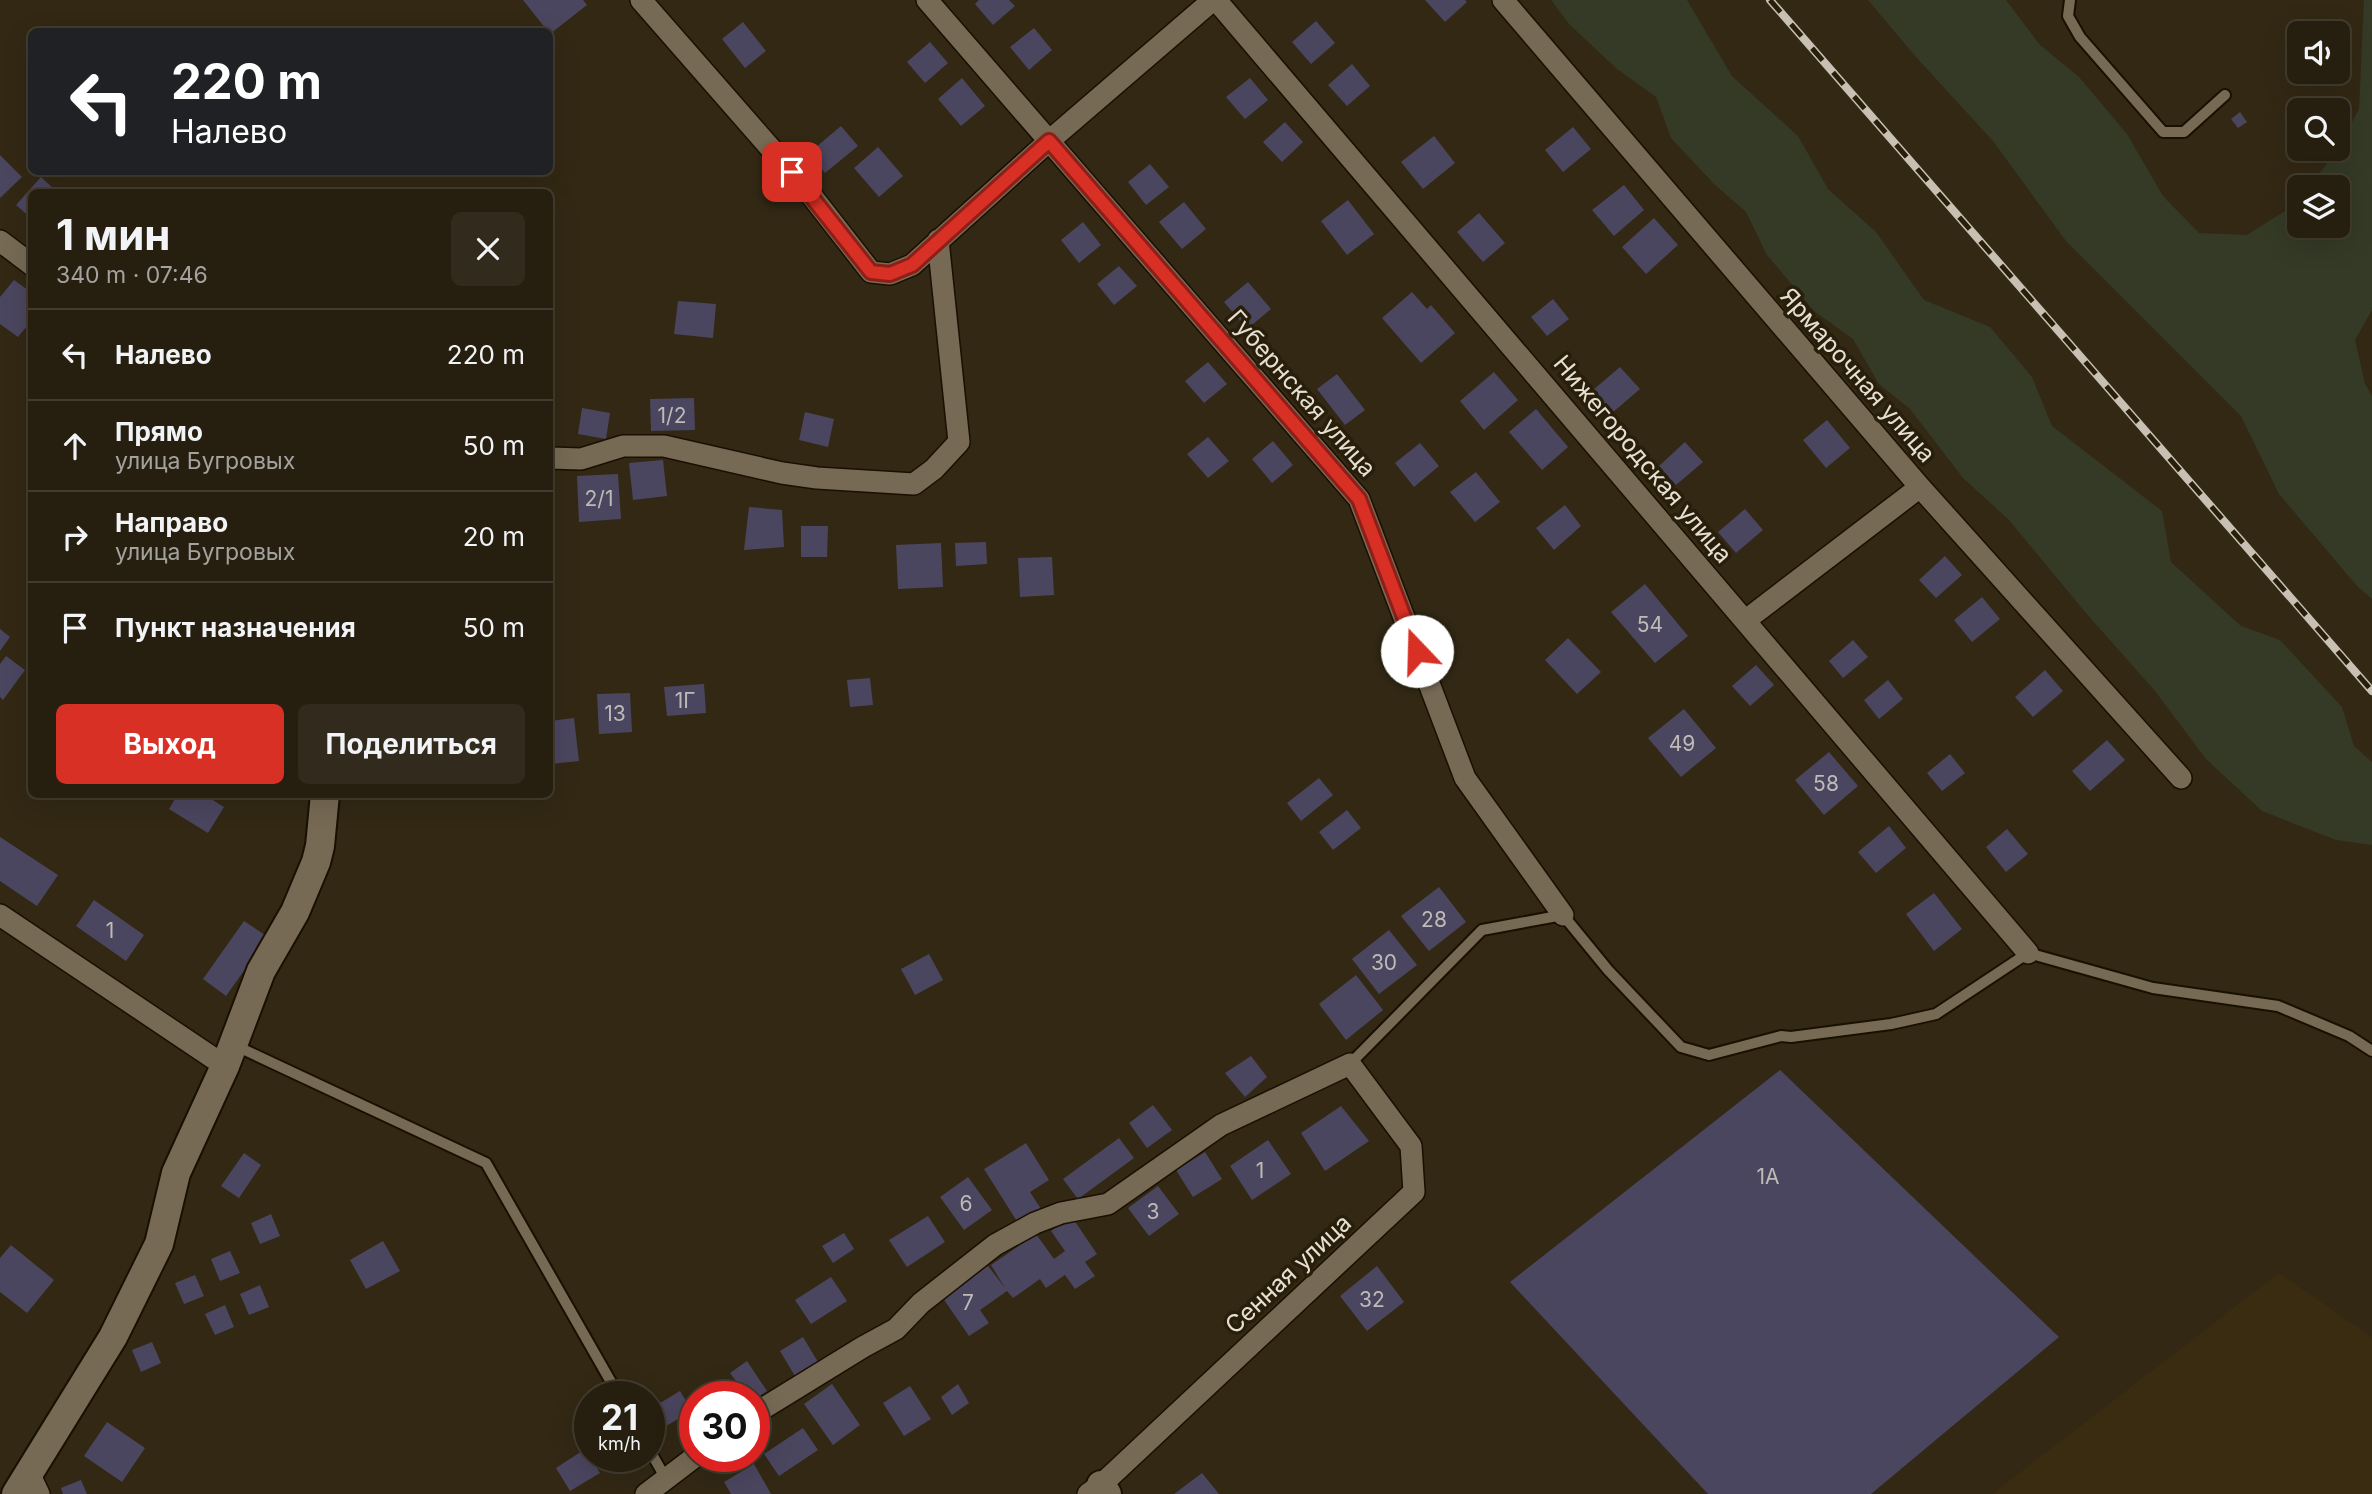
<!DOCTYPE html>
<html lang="ru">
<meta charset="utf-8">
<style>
:root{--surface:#261e0f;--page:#322b1d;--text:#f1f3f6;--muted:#a4a29e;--line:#423c2f;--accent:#d93025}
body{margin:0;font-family:Inter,sans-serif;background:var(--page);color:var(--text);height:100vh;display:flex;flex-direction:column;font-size:26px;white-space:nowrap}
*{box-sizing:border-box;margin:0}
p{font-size:23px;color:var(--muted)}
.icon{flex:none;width:38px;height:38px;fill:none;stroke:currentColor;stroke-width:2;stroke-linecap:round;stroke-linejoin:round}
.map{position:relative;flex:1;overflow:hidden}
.side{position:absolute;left:28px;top:189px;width:525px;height:609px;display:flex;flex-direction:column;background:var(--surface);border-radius:10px;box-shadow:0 7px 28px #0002,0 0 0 2px var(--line)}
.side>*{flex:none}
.hud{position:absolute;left:28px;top:28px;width:525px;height:147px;border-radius:10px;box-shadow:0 7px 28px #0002,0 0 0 2px var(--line);background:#202124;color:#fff;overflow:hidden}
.buttons{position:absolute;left:2287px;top:21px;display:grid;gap:14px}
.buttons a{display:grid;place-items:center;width:63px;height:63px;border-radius:10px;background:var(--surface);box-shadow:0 7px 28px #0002,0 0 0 2px var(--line);font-size:35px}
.speed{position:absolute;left:574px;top:1381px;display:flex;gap:14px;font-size:35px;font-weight:700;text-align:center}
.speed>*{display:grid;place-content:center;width:91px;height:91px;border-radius:50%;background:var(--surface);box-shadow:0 7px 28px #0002,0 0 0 2px var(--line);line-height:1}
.speed small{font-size:18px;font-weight:400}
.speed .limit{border:10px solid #d22;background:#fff;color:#111}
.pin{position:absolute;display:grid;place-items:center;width:60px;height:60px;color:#fff;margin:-30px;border-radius:14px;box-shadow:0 4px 10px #0006}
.me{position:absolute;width:77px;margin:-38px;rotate:339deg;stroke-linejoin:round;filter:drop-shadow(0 0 5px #0008)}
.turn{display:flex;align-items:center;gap:24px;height:147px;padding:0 28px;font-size:32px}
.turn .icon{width:91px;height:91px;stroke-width:2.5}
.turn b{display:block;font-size:49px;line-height:60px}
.round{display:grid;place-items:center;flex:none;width:74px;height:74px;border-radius:10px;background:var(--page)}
.summary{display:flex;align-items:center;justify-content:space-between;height:119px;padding:0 28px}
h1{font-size:42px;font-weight:700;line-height:52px}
.button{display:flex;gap:14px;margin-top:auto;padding:14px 28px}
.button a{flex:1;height:80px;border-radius:10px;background:var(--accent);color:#fff;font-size:28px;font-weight:700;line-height:80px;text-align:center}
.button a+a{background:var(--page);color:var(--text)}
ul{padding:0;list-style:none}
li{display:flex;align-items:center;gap:21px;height:91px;padding:0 28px;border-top:2px solid var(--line)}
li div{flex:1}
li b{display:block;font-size:26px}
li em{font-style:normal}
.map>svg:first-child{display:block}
.built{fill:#3a2c11}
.green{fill:#343a26}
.building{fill:#4b465f}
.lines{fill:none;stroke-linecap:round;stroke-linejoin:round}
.lane-casing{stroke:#1a1001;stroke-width:14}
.street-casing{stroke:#1a1001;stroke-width:24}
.secondary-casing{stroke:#1a1001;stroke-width:32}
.lane{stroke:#766a54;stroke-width:10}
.street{stroke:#766a54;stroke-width:21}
.secondary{stroke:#766a54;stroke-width:28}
.rail-casing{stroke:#c8c1b3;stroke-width:8}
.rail{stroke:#281e0a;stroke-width:5;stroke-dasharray:16;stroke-linecap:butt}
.route-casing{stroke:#8d1f18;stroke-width:18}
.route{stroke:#d93025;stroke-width:12}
.labels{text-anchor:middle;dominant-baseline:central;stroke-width:7;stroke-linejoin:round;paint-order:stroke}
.number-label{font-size:21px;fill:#bfbab6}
.street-label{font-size:24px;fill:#e6e0d3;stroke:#281e0a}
</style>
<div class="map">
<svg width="2372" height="1494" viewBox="0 0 2372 1494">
<rect width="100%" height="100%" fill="#322814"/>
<path class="built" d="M 2279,1273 L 2372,1337 L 2372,1494 L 1992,1494 Z"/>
<path class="green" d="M 1551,0 L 1687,0 L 1732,76 L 1798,136 L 1828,189 L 1876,232 L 1924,300 L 1990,327 L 2032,377 L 2052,426 L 2162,511 L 2171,562 L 2241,626 L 2280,640 L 2342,707 L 2354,746 L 2372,762 L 2372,845 L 2336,840 L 2262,811 L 2206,759 L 2155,691 L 2085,612 L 2009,520 L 1963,478 L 1910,409 L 1879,384 L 1853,339 L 1814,311 L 1767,255 L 1746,212 L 1714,184 L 1671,138 L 1656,97 L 1617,69 L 1569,24 Z
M 1868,0 L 2006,0 L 2040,45 L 2079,77 L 2127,134 L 2163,196 L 2199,233 L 2247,235 L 2296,204 L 2299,200 L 2300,226 L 2338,226 L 2338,187 L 2309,187 L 2338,149 L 2359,109 L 2364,0 L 2372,0 L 2372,310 L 2355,340 L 2365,384 L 2372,396 L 2372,599 L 2357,586 L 2279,494 L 2241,416 L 2066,241 L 1993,141 L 1916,57 Z"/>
<path class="building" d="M 523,0 L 583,0 L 587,5 L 550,34 Z
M 979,0 L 1009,0 L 1015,6 L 993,25 L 975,4 Z
M 1425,0 L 1465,0 L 1467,2 L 1445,22 Z
M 1316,21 L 1335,43 L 1311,64 L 1292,42 Z
M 743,22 L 766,51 L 745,68 L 722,39 Z
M 1034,28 L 1052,50 L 1029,70 L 1010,47 Z
M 930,42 L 948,63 L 925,83 L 907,62 Z
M 1352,64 L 1370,86 L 1347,106 L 1328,85 Z
M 962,78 L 985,106 L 961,126 L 938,99 Z
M 1250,78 L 1268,100 L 1245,119 L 1226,97 Z
M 2240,112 L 2247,122 L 2238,128 L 2231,119 Z
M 1285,122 L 1303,142 L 1282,162 L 1263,142 Z
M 841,126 L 858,146 L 825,173 L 809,153 Z
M 1573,127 L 1591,149 L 1563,172 L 1545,150 Z
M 1434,136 L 1455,163 L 1423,189 L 1401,162 Z
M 878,147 L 903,176 L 879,197 L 854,168 Z
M 0,155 L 22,177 L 0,198 Z
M 1150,164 L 1169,187 L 1146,205 L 1128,182 Z
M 41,177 L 57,192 L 32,192 L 32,219 L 16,205 Z
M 1624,185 L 1644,210 L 1614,236 L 1592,210 Z
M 1348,200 L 1374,234 L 1347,255 L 1321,221 Z
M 1184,202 L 1206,229 L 1182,249 L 1159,222 Z
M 1479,213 L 1505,243 L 1483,262 L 1457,232 Z
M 1654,218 L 1678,245 L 1646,274 L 1622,247 Z
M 1083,222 L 1101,245 L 1079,263 L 1061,240 Z
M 1119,266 L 1137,286 L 1114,305 L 1097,284 Z
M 14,280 L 32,293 L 32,320 L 18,337 L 0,324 L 0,297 Z
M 1248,282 L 1271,309 L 1247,329 L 1224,302 Z
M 1412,292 L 1427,309 L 1431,305 L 1455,333 L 1421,363 L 1382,318 Z
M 1553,299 L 1569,319 L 1547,336 L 1531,317 Z
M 678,301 L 716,304 L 713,338 L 674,334 Z
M 1208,362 L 1227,384 L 1204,403 L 1185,381 Z
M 1620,367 L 1640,389 L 1612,413 L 1593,390 Z
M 1494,372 L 1518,400 L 1484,430 L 1460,401 Z
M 1337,374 L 1365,410 L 1345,425 L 1317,389 Z
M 694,398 L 695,430 L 651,431 L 650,399 Z
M 582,408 L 610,413 L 606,439 L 578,434 Z
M 1536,409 L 1568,447 L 1542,470 L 1509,432 Z
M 805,412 L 834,419 L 828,447 L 799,440 Z
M 1827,420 L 1850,448 L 1826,468 L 1803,440 Z
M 1208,437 L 1229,461 L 1208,478 L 1187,454 Z
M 1273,441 L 1293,465 L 1272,483 L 1252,459 Z
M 1685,442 L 1703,462 L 1676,485 L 1659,466 Z
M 1420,443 L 1439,466 L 1414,487 L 1395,463 Z
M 663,460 L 667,496 L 633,500 L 629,463 Z
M 1476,472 L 1500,502 L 1475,522 L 1450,492 Z
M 618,474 L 621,519 L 579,522 L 577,476 Z
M 1565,505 L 1581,526 L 1554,550 L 1536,528 Z
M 749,507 L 782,510 L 784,547 L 744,550 Z
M 1745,509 L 1763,530 L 1736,553 L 1718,532 Z
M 801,526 L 828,526 L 827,557 L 801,557 Z
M 986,542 L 987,564 L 956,566 L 955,543 Z
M 941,543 L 943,587 L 898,589 L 896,545 Z
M 1945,556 L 1962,575 L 1936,598 L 1919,580 Z
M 1052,557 L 1054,595 L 1020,597 L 1018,558 Z
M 1645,584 L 1688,636 L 1655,663 L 1611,612 Z
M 1982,597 L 2000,619 L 1972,642 L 1954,620 Z
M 0,629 L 10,637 L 0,651 Z
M 1568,638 L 1601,672 L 1577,694 L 1545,660 Z
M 1853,640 L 1868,657 L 1843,678 L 1829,661 Z
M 6,656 L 25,670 L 3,700 L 0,697 L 0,664 Z
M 1756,665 L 1774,685 L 1750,706 L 1732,686 Z
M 2045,670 L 2063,691 L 2033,717 L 2015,697 Z
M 870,678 L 873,705 L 850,707 L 847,680 Z
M 1888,680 L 1903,699 L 1879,719 L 1864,700 Z
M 704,684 L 706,713 L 667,716 L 664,687 Z
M 630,693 L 632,732 L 599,734 L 597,694 Z
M 1684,709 L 1716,748 L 1681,777 L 1648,738 Z
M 574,718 L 579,761 L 550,764 L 550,721 Z
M 2107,740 L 2125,760 L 2090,791 L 2072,771 Z
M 1829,752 L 1858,786 L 1824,815 L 1795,780 Z
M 1950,754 L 1965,773 L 1942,791 L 1927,773 Z
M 1319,778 L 1333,795 L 1301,821 L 1287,803 Z
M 178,794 L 203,794 L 224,807 L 208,833 L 169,809 Z
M 1347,810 L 1361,828 L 1333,850 L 1319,832 Z
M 1889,826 L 1906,848 L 1876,873 L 1858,852 Z
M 2007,829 L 2028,854 L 2006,872 L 1986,847 Z
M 0,837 L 58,875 L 37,906 L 0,881 Z
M 1439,887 L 1466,922 L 1429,951 L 1401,916 Z
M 1934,893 L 1962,929 L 1934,951 L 1906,914 Z
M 94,900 L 144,935 L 126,961 L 76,926 Z
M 244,921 L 268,937 L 226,996 L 203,979 Z
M 1389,930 L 1417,965 L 1379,994 L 1352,959 Z
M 929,954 L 943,980 L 915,995 L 901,969 Z
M 1356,975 L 1383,1010 L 1346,1040 L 1319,1004 Z
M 1251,1056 L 1267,1077 L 1245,1097 L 1225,1073 Z
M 1780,1070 L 2059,1337 L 1871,1494 L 1708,1494 L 1510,1282 Z
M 1153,1105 L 1172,1130 L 1147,1148 L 1129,1123 Z
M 1341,1106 L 1369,1141 L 1325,1171 L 1301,1133 Z
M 1119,1138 L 1134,1158 L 1078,1199 L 1063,1179 Z
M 1268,1140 L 1291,1174 L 1252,1200 L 1230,1166 Z
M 1026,1143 L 1049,1180 L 1030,1192 L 1041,1209 L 1018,1223 L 984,1169 Z
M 1205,1152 L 1222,1179 L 1193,1197 L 1176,1170 Z
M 244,1153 L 261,1165 L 239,1198 L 221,1186 Z
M 968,1177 L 992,1210 L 964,1230 L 940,1197 Z
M 1158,1186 L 1179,1214 L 1149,1236 L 1128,1208 Z
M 271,1214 L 280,1236 L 260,1244 L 251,1223 Z
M 928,1216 L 945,1242 L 907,1267 L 889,1240 Z
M 1072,1217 L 1097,1254 L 1085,1262 L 1095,1276 L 1075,1289 L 1065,1275 L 1046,1288 L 1040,1279 L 1013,1298 L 1007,1291 L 980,1310 L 989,1323 L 969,1336 L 940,1294 L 985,1262 L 1005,1288 L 991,1265 L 1036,1234 L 1054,1259 L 1065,1251 L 1051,1231 Z
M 844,1233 L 854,1249 L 833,1263 L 822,1246 Z
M 383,1241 L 400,1271 L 366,1289 L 350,1260 Z
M 11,1245 L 54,1280 L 27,1313 L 0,1292 L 0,1258 Z
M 230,1251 L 240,1273 L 220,1281 L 211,1259 Z
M 1377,1266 L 1404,1302 L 1367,1331 L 1340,1296 Z
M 195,1275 L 204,1296 L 184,1304 L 175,1283 Z
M 831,1277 L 847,1301 L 811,1324 L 795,1300 Z
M 260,1285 L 269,1307 L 249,1315 L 240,1294 Z
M 225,1305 L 234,1327 L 215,1335 L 205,1314 Z
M 803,1337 L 818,1362 L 795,1376 L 780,1351 Z
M 152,1342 L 161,1363 L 141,1372 L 132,1350 Z
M 747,1361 L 767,1391 L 754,1400 L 754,1396 L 747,1396 L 730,1373 Z
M 832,1384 L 860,1425 L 833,1445 L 804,1404 Z
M 958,1384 L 969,1403 L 952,1415 L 941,1397 Z
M 910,1386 L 931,1419 L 904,1436 L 883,1403 Z
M 680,1391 L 692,1411 L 666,1426 L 655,1406 Z
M 107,1422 L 145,1448 L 122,1482 L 84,1456 Z
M 803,1428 L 818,1450 L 779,1476 L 764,1454 Z
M 585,1449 L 600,1473 L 570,1491 L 556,1468 Z
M 754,1464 L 771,1494 L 731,1494 L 724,1482 Z
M 1202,1473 L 1219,1494 L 1174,1494 Z
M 81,1480 L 87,1494 L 63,1494 L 61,1488 Z"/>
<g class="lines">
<g class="lane-casing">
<path id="lane" d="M 2070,0 L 2068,16 L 2080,37 L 2163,132 L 2184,132 L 2225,95
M 234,1045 L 486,1163 L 619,1396
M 1350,1064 L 1482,930 L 1563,915 L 1608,970 L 1681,1047 L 1709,1055 L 1781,1036 L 1791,1037 L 1891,1024 L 1936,1014 L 2028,953 L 2153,988 L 2278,1006 L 2349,1036 L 2372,1051
M 649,1449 L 666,1479"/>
</g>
<g class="street-casing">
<path id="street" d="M 641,0 L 808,191 L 871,272 L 890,274 L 912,265 L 1049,141 L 1213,0
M 927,0 L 1359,499 L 1465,778 L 1563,915
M 1216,0 L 2028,953
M 1503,0 L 1920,487 L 2181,778
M 0,241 L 32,265
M 550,458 L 581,459 L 623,446 L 664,446 L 782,473 L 817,478 L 914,484 L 934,469 L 959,442 L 938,240
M 1746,620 L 1920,487
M 0,915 L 225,1066
M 754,1414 L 863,1347 L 896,1329 L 921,1303 L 995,1245 L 1035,1223 L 1061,1213 L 1108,1204 L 1221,1125 L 1350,1064 L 1411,1146 L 1414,1192 L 1101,1485 L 1088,1494
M 29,1473 L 39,1494
M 646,1494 L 696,1456"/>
</g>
<g class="secondary-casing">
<path id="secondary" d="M 1101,1485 L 1107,1494
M 16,1494 L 113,1337 L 159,1244 L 176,1173 L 225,1066 L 261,971 L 295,912 L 316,862 L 320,846 L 325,794"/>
</g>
<use href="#lane" class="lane"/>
<use href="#street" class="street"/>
<use href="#secondary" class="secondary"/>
<g class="rail-casing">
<path id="rail" d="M 1770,0 L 2372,691"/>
</g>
<use href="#rail" class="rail"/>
</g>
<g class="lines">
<g class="route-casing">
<path id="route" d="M 792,172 L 871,272 L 890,274 L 912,265 L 1049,141 L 1359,499 L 1417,651"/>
</g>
<use href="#route" class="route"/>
</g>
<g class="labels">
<g class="number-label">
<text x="672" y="415">1/2</text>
<text x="599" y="498">2/1</text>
<text x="1650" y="624">54</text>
<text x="685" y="700">1Г</text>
<text x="615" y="713">13</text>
<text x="1682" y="743">49</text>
<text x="1826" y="783">58</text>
<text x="1434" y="919">28</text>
<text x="110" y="930">1</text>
<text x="1384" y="962">30</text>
<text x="1260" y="1170">1</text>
<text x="1768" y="1176">1А</text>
<text x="966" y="1203">6</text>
<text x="1153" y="1211">3</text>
<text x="1372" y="1299">32</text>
<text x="968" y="1302">7</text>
</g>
<g class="street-label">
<text transform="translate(1858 375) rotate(49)">Ярмарочная улица</text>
<text transform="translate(1302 393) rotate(49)">Губернская улица</text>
<text transform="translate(1643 459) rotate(50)">Нижегородская улица</text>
<text transform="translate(1288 1274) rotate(-43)">Сенная улица</text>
</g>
</g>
</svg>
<div class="buttons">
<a><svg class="icon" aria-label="sound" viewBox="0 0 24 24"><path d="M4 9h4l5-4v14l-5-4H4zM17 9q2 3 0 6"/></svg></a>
<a><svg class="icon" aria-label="search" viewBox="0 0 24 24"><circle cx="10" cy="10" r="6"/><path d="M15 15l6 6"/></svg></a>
<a><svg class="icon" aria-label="layers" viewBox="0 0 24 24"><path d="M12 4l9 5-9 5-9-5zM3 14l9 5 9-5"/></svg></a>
</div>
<div class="speed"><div>21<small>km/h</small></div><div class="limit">30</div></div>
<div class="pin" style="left:792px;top:172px;background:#d93025"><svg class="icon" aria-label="arrive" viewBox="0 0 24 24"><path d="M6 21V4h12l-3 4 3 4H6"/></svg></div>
<svg class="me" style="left:1417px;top:651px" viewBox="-20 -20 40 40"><circle r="19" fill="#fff"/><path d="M0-13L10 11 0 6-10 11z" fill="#d93025"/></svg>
<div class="hud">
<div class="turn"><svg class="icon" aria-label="left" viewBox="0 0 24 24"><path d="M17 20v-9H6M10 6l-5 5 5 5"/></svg><div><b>220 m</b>Налево</div></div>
</div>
<section class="side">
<div class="summary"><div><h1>1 мин</h1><p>340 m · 07:46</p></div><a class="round"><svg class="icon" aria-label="close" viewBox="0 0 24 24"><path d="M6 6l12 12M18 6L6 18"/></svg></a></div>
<ul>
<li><svg class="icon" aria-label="left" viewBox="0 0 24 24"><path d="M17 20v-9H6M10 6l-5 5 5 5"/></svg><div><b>Налево</b></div><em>220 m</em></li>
<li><svg class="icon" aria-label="ahead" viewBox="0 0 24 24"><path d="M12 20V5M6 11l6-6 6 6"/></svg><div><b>Прямо</b><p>улица Бугровых</p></div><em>50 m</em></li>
<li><svg class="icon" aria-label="right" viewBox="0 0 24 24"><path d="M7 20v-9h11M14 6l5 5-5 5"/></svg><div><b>Направо</b><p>улица Бугровых</p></div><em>20 m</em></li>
<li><svg class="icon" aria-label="arrive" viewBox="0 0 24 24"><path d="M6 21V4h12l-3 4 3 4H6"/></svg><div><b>Пункт назначения</b></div><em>50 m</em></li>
</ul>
<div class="button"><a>Выход</a><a>Поделиться</a></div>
</section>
</div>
